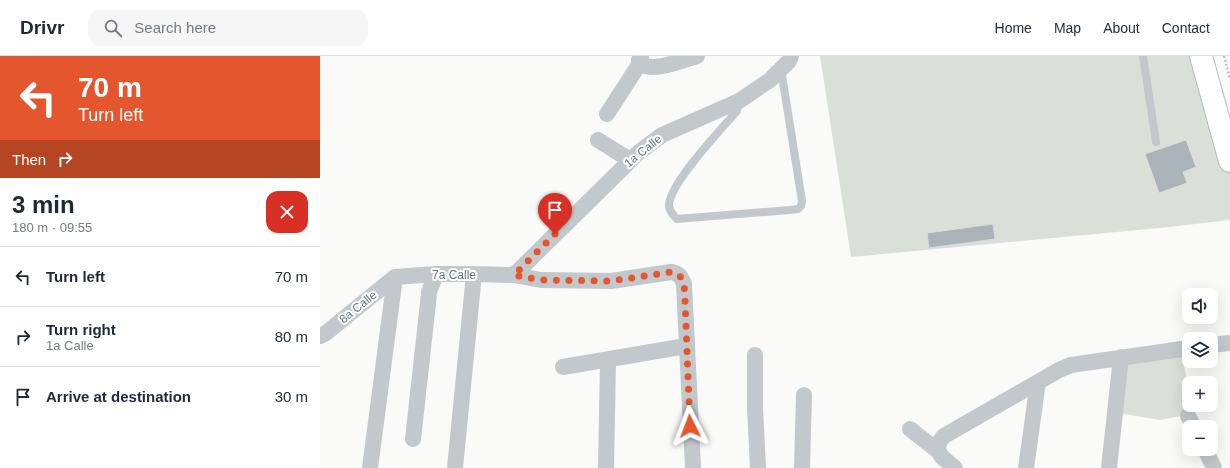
<!DOCTYPE html>
<meta charset="utf-8">
<style>
:root{--surface:#fff;--page:#f6f6f7;--text:#1f2937;--muted:#747a83;--line:#e0e1e3}
body{margin:0;font-family:Arial,sans-serif;background:var(--page);color:var(--text);height:100vh;display:flex;flex-direction:column;font-size:15px;white-space:nowrap}
*{box-sizing:border-box;margin:0}
p{font-size:13px;color:var(--muted)}
.icon{flex:none;width:22px;height:22px;fill:none;stroke:currentColor;stroke-width:2;stroke-linecap:round;stroke-linejoin:round}
.map{position:relative;flex:1;overflow:hidden}
.sheet{display:flex;flex-direction:column;background:var(--surface);width:320px}
.sheet>*{flex:none}
.guide{background:#e4572e;color:#fff;overflow:hidden}
.fabs{position:absolute;left:862px;top:232px;display:grid;gap:8px}
.fabs a{display:grid;place-items:center;width:36px;height:36px;border-radius:8px;background:var(--surface);box-shadow:0 4px 16px #0002;font-size:20px}
.pin{position:absolute;display:grid;place-items:center;width:34px;height:34px;color:#fff;margin:-41px -17px;border-radius:50% 50% 50% 0;rotate:-45deg;box-shadow:0 0 4px #0007}
.pin .icon{rotate:45deg}
.me{position:absolute;width:44px;margin:-22px;rotate:357deg;stroke-linejoin:round;filter:drop-shadow(0 0 3px #0008)}
.turn{display:flex;align-items:center;gap:14px;height:84px;padding:0 12px;font-size:18px}
.turn .icon{width:52px;height:52px;stroke-width:2.5}
.turn b{display:block;font-size:28px;line-height:34px}
.then{display:flex;align-items:center;height:38px;padding:0 12px;background:#0003;gap:8px;font-size:15px}
.round{display:grid;place-items:center;flex:none;width:42px;height:42px;border-radius:12px;background:var(--page)}
.headline{display:flex;align-items:center;justify-content:space-between;height:68px;padding:0 12px}
h1{font-size:24px;font-weight:700;line-height:30px}
ul{padding:0;list-style:none}
li{display:flex;align-items:center;gap:12px;height:60px;padding:0 12px;border-top:1px solid var(--line)}
li div{flex:1}
li b{display:block;font-size:15px}
li em{font-style:normal}
header{display:flex;align-items:center;gap:24px;box-sizing:border-box;height:56px;padding:0 20px;background:var(--surface);border-bottom:1px solid var(--line)}
header strong{font-size:19px}
nav{display:flex;gap:22px;margin-inline-start:auto;font-size:14px}
.search{width:280px;height:36px;background:var(--page);display:flex;align-items:center;gap:10px;box-sizing:border-box;padding:0 14px;border-radius:12px;color:var(--muted);font-size:15px}
main{display:flex;flex:1;min-height:0}
.map>svg:first-child{display:block}
.green{fill:#dadfd7}
.building{fill:#aab3b9;stroke:#dcdcda}
.lines{fill:none;stroke-linecap:round;stroke-linejoin:round}
.secondary-casing{stroke:#b3babf;stroke-width:24}
.path{stroke:#bbbfc2;stroke-width:2.5;stroke-dasharray:2 2;stroke-linecap:butt}
.service{stroke:#c3c8cc;stroke-width:8}
.minor{stroke:#c3c8cc;stroke-width:16}
.secondary{stroke:#fff;stroke-width:22}
.route{stroke:#e4572e;stroke-width:7;stroke-dasharray:0 12.6}
.labels{text-anchor:middle;dominant-baseline:central;stroke-width:4;stroke-linejoin:round;paint-order:stroke}
.street-label{font-size:12px;fill:#657683;stroke:#fff}
</style>
<header>
<strong>Drivr</strong>
<div class="search"><svg class="icon" aria-label="search" viewBox="0 0 24 24"><circle cx="10" cy="10" r="6"/><path d="M15 15l6 6"/></svg>Search here</div>
<nav><a>Home</a><a>Map</a><a>About</a><a>Contact</a></nav>
</header>
<main>
<section class="sheet">
<div class="guide">
<div class="turn"><svg class="icon" aria-label="left" viewBox="0 0 24 24"><path d="M17 20v-9H6M10 6l-5 5 5 5"/></svg><div><b>70 m</b>Turn left</div></div>
<div class="then">Then<svg class="icon" aria-label="right" viewBox="0 0 24 24"><path d="M7 20v-9h11M14 6l5 5-5 5"/></svg></div>
</div>
<div class="headline"><div><h1>3 min</h1><p>180 m · 09:55</p></div><a class="round" style="background:#d93025;color:#fff"><svg class="icon" aria-label="close" viewBox="0 0 24 24"><path d="M6 6l12 12M18 6L6 18"/></svg></a></div>
<ul>
<li><svg class="icon" aria-label="left" viewBox="0 0 24 24"><path d="M17 20v-9H6M10 6l-5 5 5 5"/></svg><div><b>Turn left</b></div><em>70 m</em></li>
<li><svg class="icon" aria-label="right" viewBox="0 0 24 24"><path d="M7 20v-9h11M14 6l5 5-5 5"/></svg><div><b>Turn right</b><p>1a Calle</p></div><em>80 m</em></li>
<li><svg class="icon" aria-label="arrive" viewBox="0 0 24 24"><path d="M6 21V4h12l-3 4 3 4H6"/></svg><div><b>Arrive at destination</b></div><em>30 m</em></li>
</ul>
</section>
<div class="map">
<svg width="910" height="412" viewBox="0 0 910 412">
<rect width="100%" height="100%" fill="#fafaf8"/>
<path class="green" d="M 500,0 L 881,0 L 910,105 L 910,164 L 849,171 L 531,201 Z
M 861,296 L 868,329 L 869,349 L 871,349 L 872,358 L 840,364 L 799,357 L 801,301 Z"/>
<path class="building" d="M 866,84 L 876,111 L 863,116 L 867,127 L 839,137 L 825,98 Z
M 673,168 L 675,183 L 609,192 L 607,177 Z"/>
<g class="lines">
<g class="secondary-casing">
<path id="secondary" d="M 881,0 L 910,105"/>
</g>
<path class="path" d="M 904,0 L 910,23"/>
<path class="service" d="M 823,0 L 836,86
M 419,45 L 417,55 C 402,72 348,129 349,150 C 350,156 353,159 357,163 L 470,154 L 478,153 L 481,150 L 482,145 L 461,13"/>
<path class="minor" d="M 321,0 L 319,4 C 320,7 322,9 326,10 C 339,14 364,4 377,0
M 287,58 L 320,7
M 278,84 L 310,104
M 194,219 L 318,97 L 342,79 L 419,45 L 450,24 L 469,5 L 471,0
M 75,221 L 116,218 L 154,218 L 194,219 L 221,224 L 291,225 L 351,216 C 359,217 361,221 364,228 L 373,412
M 0,280 L 6,277 L 75,221
M 891,289 L 910,287
M 435,299 L 435,351 L 438,412
M 243,311 L 366,290
M 868,360 L 874,371
M 590,373 L 618,395 L 622,401 L 635,412
M 93,383 L 108,247 L 109,236 L 116,218
M 885,393 L 894,412
M 618,395 C 618,388 619,385 624,380 L 739,314 L 751,309 L 869,292
M 50,412 L 75,221
M 135,412 L 154,218
M 286,412 L 288,304
M 482,412 L 484,339
M 706,412 L 718,326
M 789,412 L 801,301"/>
<use href="#secondary" class="secondary"/>
</g>
<g class="lines">
<path class="route" d="M 235,178 L 194,219 L 221,224 L 291,225 L 351,216 C 366,219 364,231 365,244 L 370,370"/>
</g>
<g class="labels">
<g class="street-label">
<text transform="translate(323 95) rotate(-39)">1a Calle</text>
<text x="134" y="219">7a Calle</text>
<text transform="translate(38 251) rotate(-39)">8a Calle</text>
</g>
</g>
</svg>
<div class="fabs">
<a><svg class="icon" aria-label="sound" viewBox="0 0 24 24"><path d="M4 9h4l5-4v14l-5-4H4zM17 9q2 3 0 6"/></svg></a>
<a><svg class="icon" aria-label="layers" viewBox="0 0 24 24"><path d="M12 4l9 5-9 5-9-5zM3 14l9 5 9-5"/></svg></a>
<a>+</a>
<a>−</a>
</div>
<div class="pin" style="left:235px;top:178px;background:#d93025"><svg class="icon" aria-label="arrive" viewBox="0 0 24 24"><path d="M6 21V4h12l-3 4 3 4H6"/></svg></div>
<svg class="me" style="left:370px;top:370px" viewBox="-20 -20 40 40"><path d="M0-17L14 15 0 8-14 15z" fill="#e4572e" stroke="#fff" stroke-width="4"/></svg>
</div>
</main>
